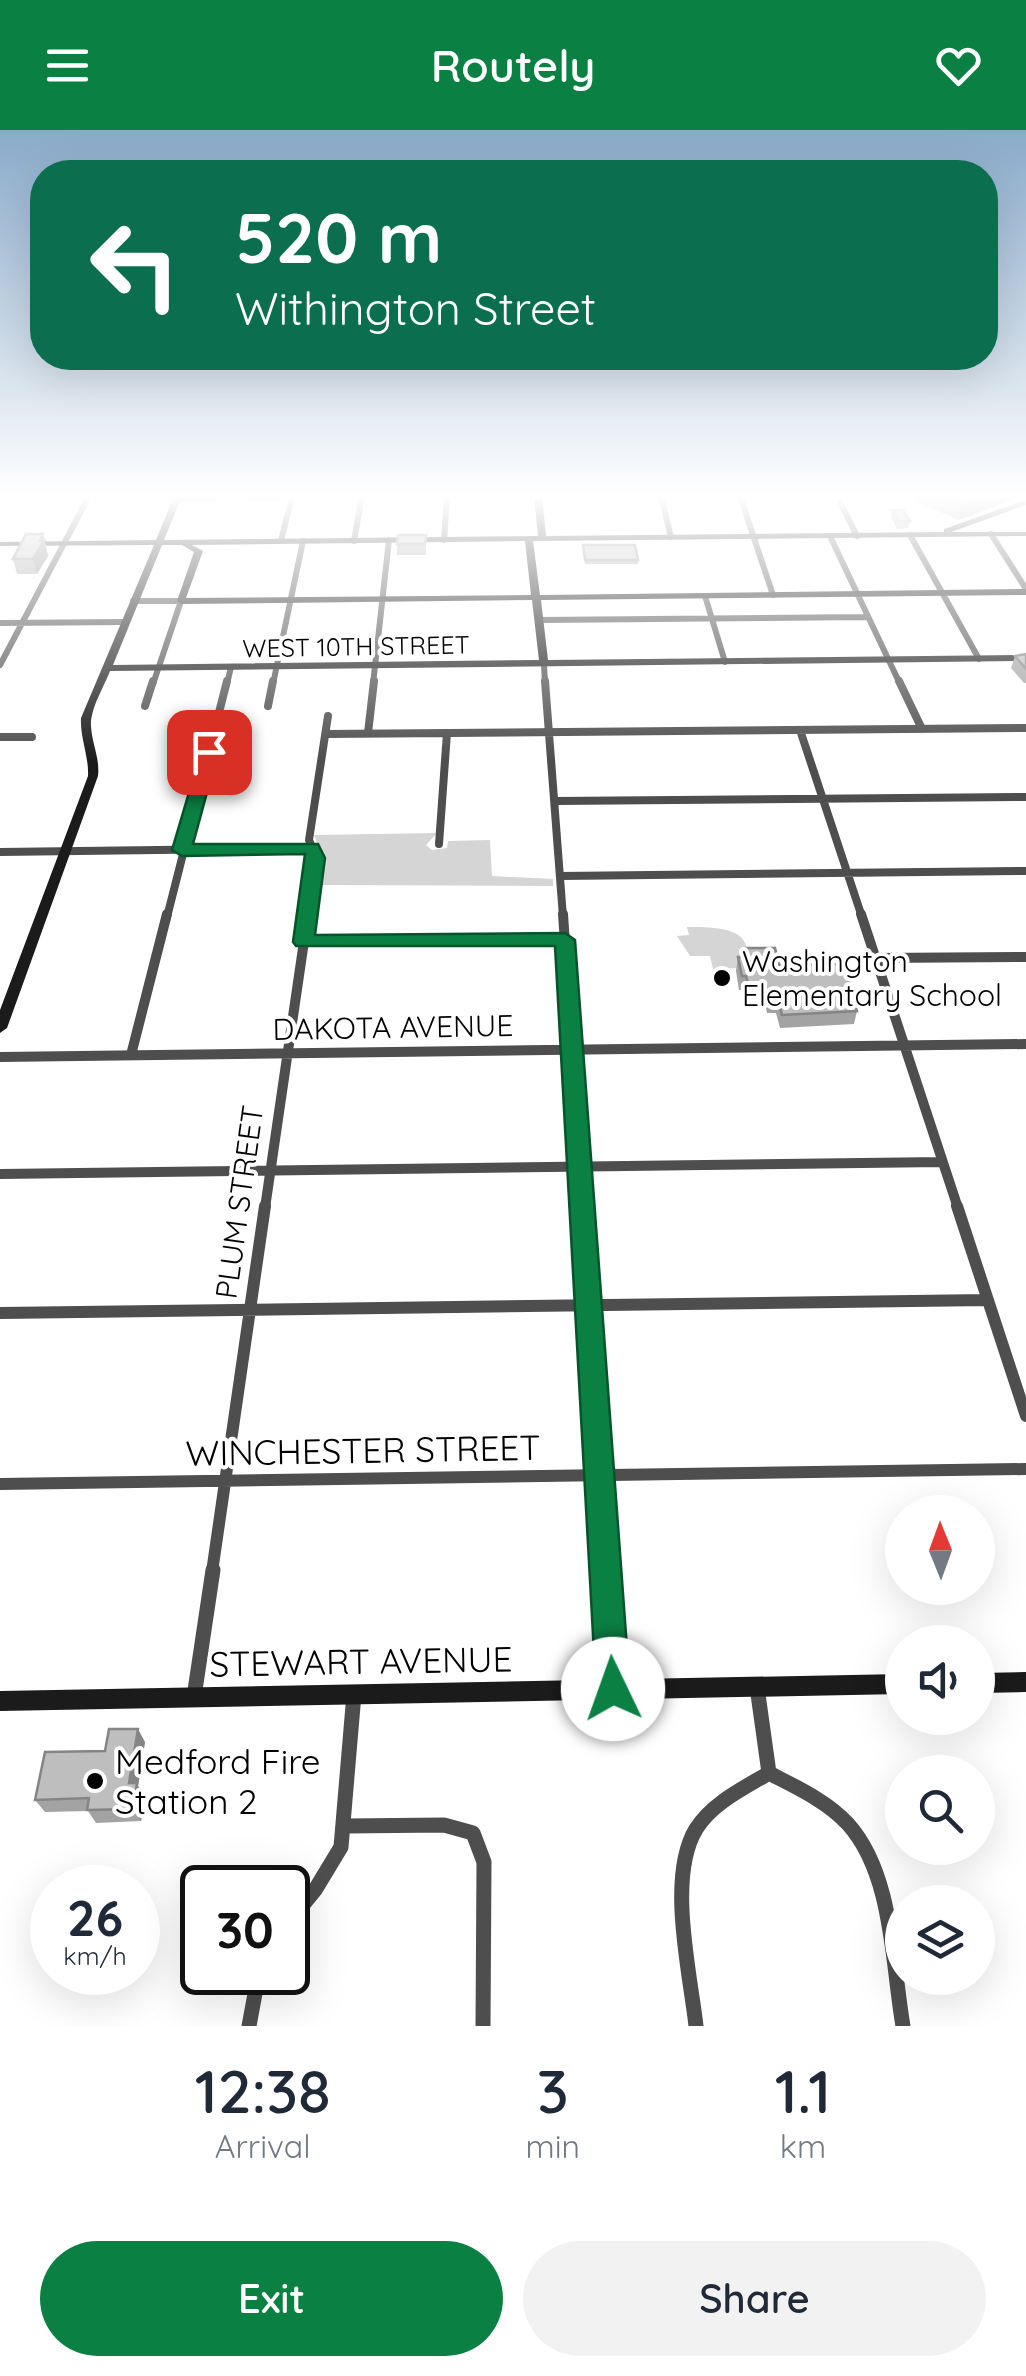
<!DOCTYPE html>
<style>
:root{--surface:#fff;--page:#f2f2f3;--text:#1f2937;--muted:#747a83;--accent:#0b8043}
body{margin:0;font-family:Quicksand,sans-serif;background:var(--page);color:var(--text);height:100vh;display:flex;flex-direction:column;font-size:38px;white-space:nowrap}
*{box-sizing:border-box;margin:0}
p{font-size:32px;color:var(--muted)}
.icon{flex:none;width:55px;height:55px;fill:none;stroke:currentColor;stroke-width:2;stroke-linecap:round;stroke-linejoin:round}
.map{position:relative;height:1896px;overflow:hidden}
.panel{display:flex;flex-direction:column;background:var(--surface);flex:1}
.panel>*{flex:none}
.guide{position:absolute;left:30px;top:30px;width:968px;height:210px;border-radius:40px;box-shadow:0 10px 40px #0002;background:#0b6e4f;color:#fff;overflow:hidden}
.needle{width:65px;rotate:359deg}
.buttons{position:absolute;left:885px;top:1365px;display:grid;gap:20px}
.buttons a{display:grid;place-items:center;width:110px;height:110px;border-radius:50%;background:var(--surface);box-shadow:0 10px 40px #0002;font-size:50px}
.speed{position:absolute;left:30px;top:1735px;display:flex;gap:20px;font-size:50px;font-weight:700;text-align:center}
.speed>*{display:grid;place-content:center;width:130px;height:130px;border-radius:50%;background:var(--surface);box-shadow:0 10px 40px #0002;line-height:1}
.speed small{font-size:25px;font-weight:400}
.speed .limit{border:5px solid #111;border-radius:15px;background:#fff;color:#111}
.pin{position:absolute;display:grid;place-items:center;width:85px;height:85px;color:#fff;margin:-42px;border-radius:20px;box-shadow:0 5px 15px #0006}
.me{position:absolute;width:110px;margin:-55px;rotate:357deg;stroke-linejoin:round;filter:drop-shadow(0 0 8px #0008)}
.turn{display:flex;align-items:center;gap:35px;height:210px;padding:0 40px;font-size:45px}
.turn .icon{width:130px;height:130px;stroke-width:2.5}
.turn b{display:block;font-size:70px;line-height:85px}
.eta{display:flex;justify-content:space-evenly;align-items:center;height:170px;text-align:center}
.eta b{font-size:60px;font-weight:600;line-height:70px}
.cta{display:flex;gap:20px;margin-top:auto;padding:20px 40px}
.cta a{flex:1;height:115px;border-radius:60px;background:var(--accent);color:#fff;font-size:40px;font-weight:600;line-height:115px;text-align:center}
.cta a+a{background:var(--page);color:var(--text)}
header{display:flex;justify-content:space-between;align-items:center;height:130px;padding:0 40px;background:var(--accent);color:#fff;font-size:45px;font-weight:600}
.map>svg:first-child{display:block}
.green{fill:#d5d5d5}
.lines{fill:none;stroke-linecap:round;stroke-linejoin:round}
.street-far4{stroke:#4e4e4e;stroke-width:6}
.street-far3{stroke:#4e4e4e;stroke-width:8}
.street-far2{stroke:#4e4e4e;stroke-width:10}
.street-far1{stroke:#4e4e4e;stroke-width:12}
.street{stroke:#4e4e4e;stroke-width:15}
.secondary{fill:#1b1b1b;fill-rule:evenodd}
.wall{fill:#a3a3a3}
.shaded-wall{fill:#858585}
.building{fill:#bebebe;stroke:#858585;stroke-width:2.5}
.route{fill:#0b8043;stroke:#07532c;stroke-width:2.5}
.poi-dot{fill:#000;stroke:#fff;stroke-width:4}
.labels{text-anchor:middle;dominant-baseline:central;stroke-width:8;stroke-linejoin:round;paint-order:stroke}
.far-street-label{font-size:25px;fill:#000;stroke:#fff}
.poi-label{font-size:30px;fill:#000;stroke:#fff;text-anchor:start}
.street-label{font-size:30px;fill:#000;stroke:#fff}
.near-street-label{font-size:35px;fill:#000;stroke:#fff}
.near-poi-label{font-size:35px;fill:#000;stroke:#fff;text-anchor:start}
</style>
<header><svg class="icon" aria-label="menu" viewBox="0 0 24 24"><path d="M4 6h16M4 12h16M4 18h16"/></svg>Routely<svg class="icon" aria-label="heart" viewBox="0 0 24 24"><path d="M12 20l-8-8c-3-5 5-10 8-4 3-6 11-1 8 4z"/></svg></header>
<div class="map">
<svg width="1026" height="1896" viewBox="0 0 1026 1896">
<rect width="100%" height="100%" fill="#fff"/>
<path class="green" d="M 437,703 L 426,715 L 432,720 L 447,718 L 448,711 L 490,710 L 492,746 L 553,749 L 553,756 L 317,755 L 321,723 L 314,705 Z
M 687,797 C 714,797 761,796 743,838 L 713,839 L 710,826 L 690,826 L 677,806 L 689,805 Z"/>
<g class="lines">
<path class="street-far4" d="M 661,366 L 671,407
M 740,366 L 773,465
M 837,366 L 857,406
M 177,369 L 291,368
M 991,404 L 1026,459
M 910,405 L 979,529
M 830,406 L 900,554
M 444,410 L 447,366
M 281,411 L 292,366
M 354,411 L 362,366
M 705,466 L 725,532
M 133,471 L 181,471 L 153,554
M 540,490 L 867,487
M 0,493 L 125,492
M 544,534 L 545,554
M 0,535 L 89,366
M 227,554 L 231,537
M 273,554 L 303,411
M 373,554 L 389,410"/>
<path class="street-far3" d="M 545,551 L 563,787
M 899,551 L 922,599
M 145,576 L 153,551
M 268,576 L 273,551
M 800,600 L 862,787
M 368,603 L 374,551
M 326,604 L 1026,598
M 0,607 L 32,607
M 556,671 L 1026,667
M 439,714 L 447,603
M 0,722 L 312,718
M 561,746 L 1026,741
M 167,787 L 227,551
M 307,787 L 316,728 L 309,710 L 328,586"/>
<path class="street-far2" d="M 563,784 L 583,1078
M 861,784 L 958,1078
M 304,812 L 565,810
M 874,828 L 1026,827
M 131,925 L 167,784
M 0,927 L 1026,914
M 0,1044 L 941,1032
M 265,1078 L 308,784"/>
<path class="street-far1" d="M 583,1076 L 606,1442
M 957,1076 L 1026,1286
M 0,1183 L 987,1170
M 0,1354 L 1026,1339
M 212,1442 L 265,1076"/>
<path class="street" d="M 606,1440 L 613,1559
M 757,1557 L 769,1643
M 194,1567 L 213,1440
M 769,1643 C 796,1657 827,1671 848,1694 C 893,1744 892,1833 903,1896
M 346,1696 L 444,1695 L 473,1703 L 484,1732 L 483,1896
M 288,1793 L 315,1760 L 341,1717 L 354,1564
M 249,1896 L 259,1842
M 696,1896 C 690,1842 667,1747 696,1699 C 712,1673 744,1658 769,1643"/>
<path class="secondary" d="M 174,366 L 182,366 L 164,410 L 538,406 L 534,366 L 542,366 L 546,406 L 944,402 L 944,399 L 1026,370 L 1026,375 L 951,402 L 1026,402 L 1026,406 L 533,411 L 540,465 L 1026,459 L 1026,465 L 541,470 L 548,530 L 1026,525 L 1026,531 L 110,541 C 104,557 90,579 91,596 C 92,614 100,628 98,646 L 7,898 L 0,903 L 0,880 L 88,646 C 89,626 80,608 81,588 L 154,415 L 0,416 L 0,412 L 156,410 ZM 525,411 L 531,465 L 186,468 L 203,421 L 192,415 ZM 162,415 L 182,415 L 194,422 L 177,471 L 181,474 L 532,470 L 539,530 L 113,535 Z
M 1026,1542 L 1026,1562 L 978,1563 L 978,1543 Z
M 902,1544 L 902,1564 L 0,1581 L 0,1561 Z"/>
</g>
<path class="wall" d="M 913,366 L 1015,366 L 1014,369 L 959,390 L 913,370 Z
M 892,380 L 910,391 L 908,398 L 897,399 L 891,387 Z
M 43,404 L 48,426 L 37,444 L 17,444 L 13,429 Z
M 426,405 L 426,425 L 397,425 L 397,414 Z
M 583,419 L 638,430 L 638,434 L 585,434 Z
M 1026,524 L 1026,553 L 1024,553 L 1011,538 L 1015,526 Z
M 747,818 L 779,835 L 857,881 L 854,894 L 780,898 L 776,883 L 767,883 L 764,868 L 746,868 L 744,860 L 739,860 L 736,841 L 738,827 L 745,827 Z
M 145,1612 L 138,1656 L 145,1666 L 141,1691 L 96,1693 L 88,1681 L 45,1682 L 35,1670 L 105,1621 Z"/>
<path class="shaded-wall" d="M 990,366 L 1015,366 L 1014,369 L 959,390 L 962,376 Z
M 43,404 L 48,426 L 37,444 L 33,429 Z
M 138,1599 L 145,1612 L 138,1656 L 145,1666 L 141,1691 L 133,1679 L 129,1653 Z"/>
<path class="building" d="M 937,366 L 990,366 L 962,376 Z
M 892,380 L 903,380 L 910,391 L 899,391 Z
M 26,404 L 43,404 L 40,411 L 44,411 L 33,429 L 13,429 Z
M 398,405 L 426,405 L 425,414 L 397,414 Z
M 583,415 L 635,415 L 638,430 L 585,430 Z
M 1026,524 L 1026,539 L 1015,526 Z
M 747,818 L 775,818 L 779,835 L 844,834 L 857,881 L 782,885 L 778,869 L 769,869 L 766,854 L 748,854 L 746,846 L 742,846 L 738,827 L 749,827 Z
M 109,1599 L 138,1599 L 129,1653 L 137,1653 L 133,1679 L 87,1680 L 89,1668 L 35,1670 L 45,1622 L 105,1621 Z"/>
<linearGradient id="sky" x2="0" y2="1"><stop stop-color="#89aaca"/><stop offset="0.58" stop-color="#fff"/><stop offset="1" stop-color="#fff" stop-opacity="0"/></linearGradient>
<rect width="1026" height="631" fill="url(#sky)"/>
<path class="route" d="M 209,617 L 218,622 L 193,714 L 318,714 L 325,728 L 315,805 L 565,803 L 575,810 L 630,1559 L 625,1571 L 613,1576 L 601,1571 L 596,1559 L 555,816 L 296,816 L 293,812 L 305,724 L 182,726 L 172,720 L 201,622 Z"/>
<g class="poi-dot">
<circle cx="722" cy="848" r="10"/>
<circle cx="95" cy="1651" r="10"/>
</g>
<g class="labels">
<g class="far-street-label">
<text transform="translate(356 516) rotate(-1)">WEST 10TH STREET</text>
</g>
<g class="poi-label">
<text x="742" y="831">Washington<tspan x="742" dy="34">Elementary School</tspan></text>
</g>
<g class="street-label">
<text transform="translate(393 897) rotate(-1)">DAKOTA AVENUE</text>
<text transform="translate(239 1072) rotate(-82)">PLUM STREET</text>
</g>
<g class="near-street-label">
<text transform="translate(363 1320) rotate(-1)">WINCHESTER STREET</text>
<text transform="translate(361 1531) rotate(-1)">STEWART AVENUE</text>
</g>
<g class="near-poi-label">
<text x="115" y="1631">Medford Fire<tspan x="115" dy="40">Station 2</tspan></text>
</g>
</g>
</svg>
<div class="buttons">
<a><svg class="needle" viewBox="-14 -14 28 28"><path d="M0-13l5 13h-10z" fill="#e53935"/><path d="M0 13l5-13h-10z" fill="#747a83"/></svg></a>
<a><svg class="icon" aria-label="sound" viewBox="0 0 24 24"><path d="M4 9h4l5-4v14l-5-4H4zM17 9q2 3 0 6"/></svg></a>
<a><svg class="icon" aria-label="search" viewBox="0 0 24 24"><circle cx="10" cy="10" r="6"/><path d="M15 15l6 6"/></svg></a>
<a><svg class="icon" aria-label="layers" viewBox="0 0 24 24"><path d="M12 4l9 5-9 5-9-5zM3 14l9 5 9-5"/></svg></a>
</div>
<div class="speed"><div>26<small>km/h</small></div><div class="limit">30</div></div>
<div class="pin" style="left:209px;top:622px;background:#d93025"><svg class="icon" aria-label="arrive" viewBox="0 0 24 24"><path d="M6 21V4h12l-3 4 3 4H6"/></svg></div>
<svg class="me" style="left:613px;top:1559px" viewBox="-20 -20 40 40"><circle r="19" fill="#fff"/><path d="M0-13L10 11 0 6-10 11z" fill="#0b8043"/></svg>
<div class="guide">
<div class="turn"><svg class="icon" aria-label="left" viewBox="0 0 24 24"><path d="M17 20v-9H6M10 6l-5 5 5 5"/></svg><div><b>520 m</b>Withington Street</div></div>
</div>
</div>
<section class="panel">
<div class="eta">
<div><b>12:38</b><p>Arrival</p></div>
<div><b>3</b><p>min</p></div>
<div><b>1.1</b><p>km</p></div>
</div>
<div class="cta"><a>Exit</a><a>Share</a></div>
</section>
